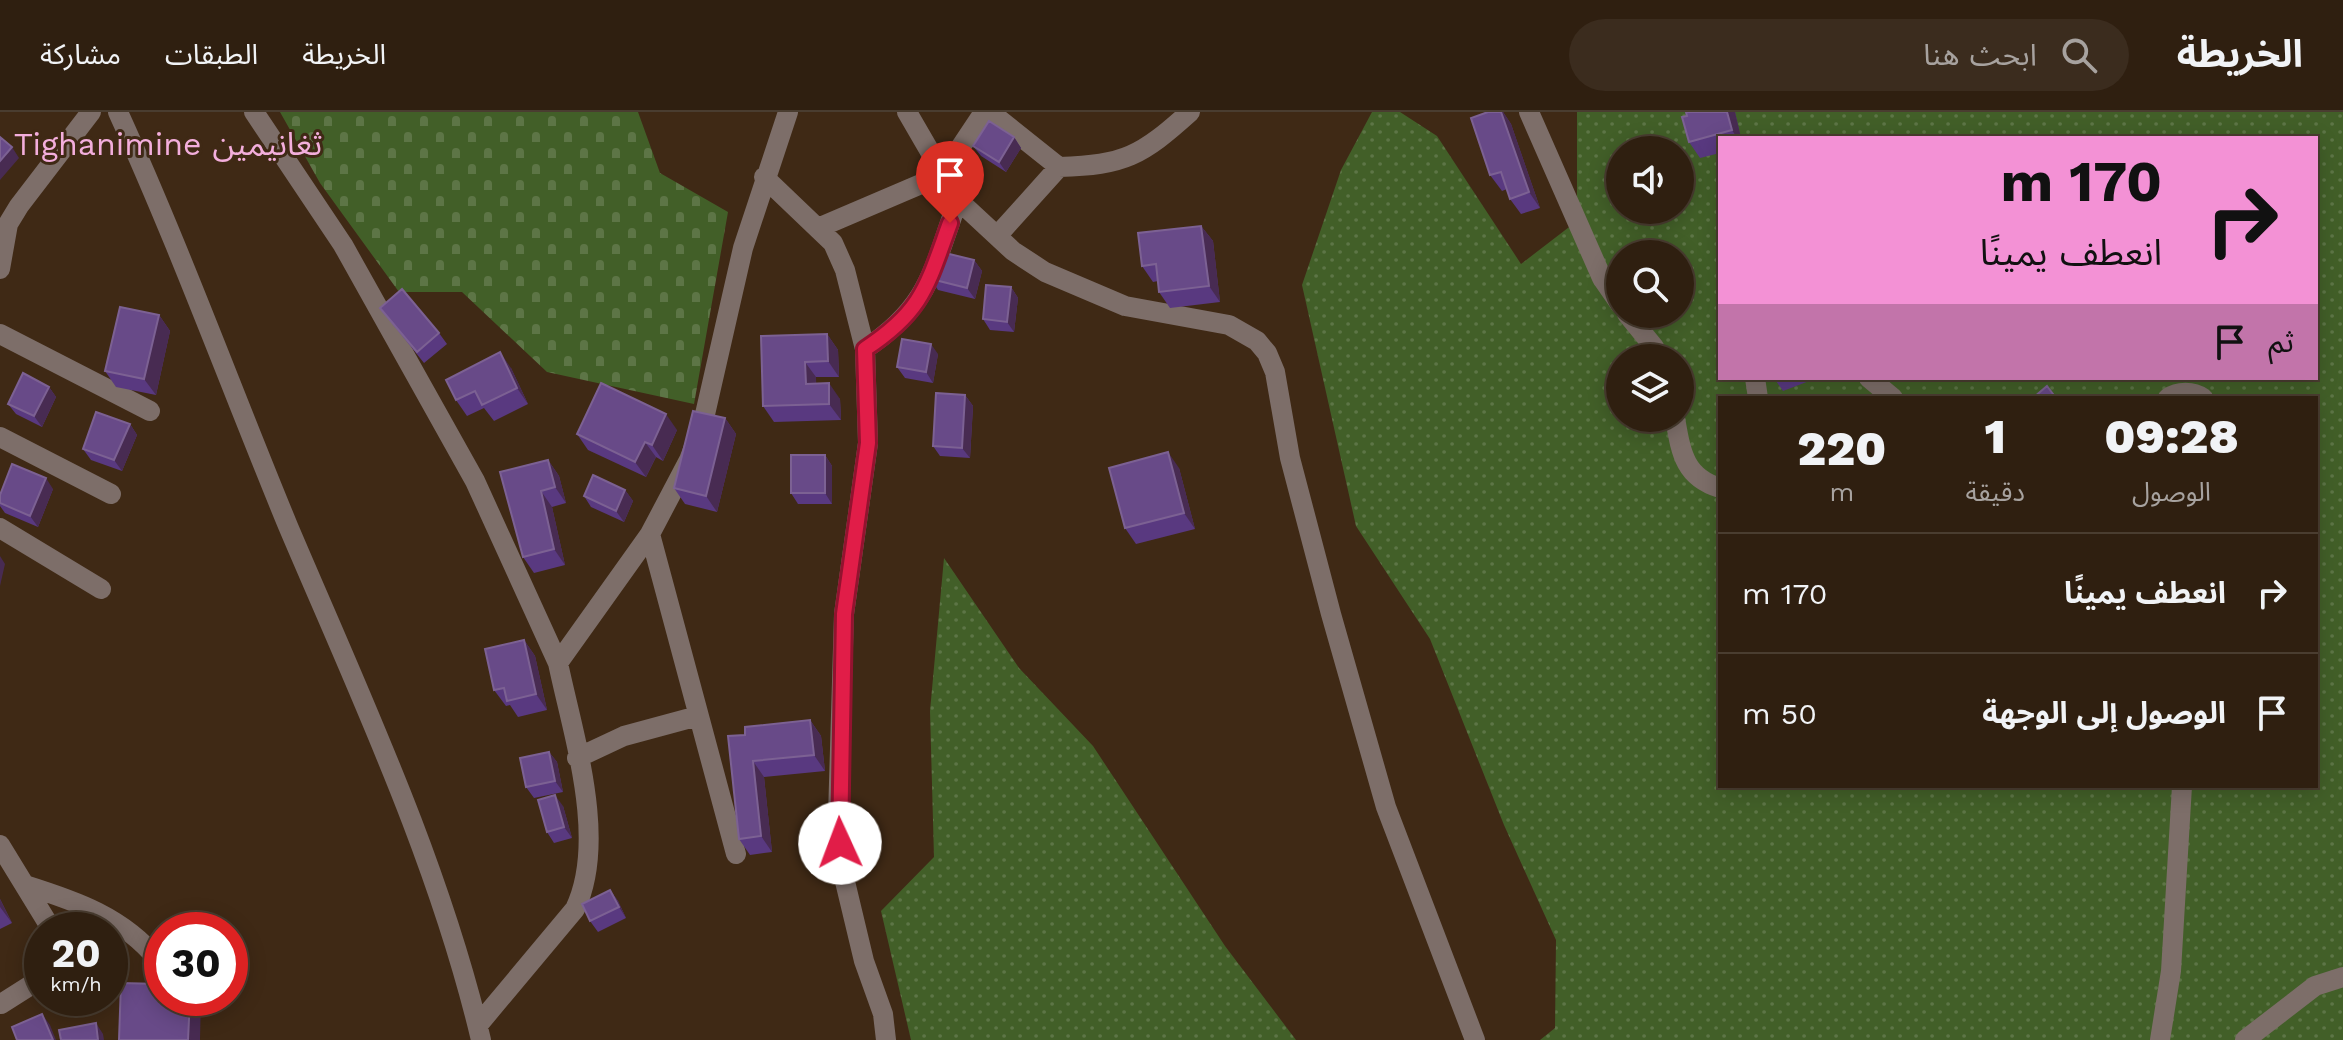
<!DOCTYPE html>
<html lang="ar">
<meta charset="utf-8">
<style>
:root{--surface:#2f1f10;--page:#3b2c1e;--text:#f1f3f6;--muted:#a7a29f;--line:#4a3d30}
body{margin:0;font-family:"Work Sans","Noto Sans Arabic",sans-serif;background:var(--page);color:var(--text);direction:rtl;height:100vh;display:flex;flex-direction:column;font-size:30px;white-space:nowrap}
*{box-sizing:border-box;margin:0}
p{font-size:26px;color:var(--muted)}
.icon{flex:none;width:44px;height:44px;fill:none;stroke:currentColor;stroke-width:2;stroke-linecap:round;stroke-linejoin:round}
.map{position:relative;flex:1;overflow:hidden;direction:ltr}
.drawer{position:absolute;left:1718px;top:284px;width:600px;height:392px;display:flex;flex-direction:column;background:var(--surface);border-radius:0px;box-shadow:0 4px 20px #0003,0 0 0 2px var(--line);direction:rtl}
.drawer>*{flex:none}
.guide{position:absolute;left:1718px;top:24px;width:600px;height:244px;border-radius:0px;box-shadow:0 4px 20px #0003,0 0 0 2px var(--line);direction:rtl;background:#f391d5;color:#111;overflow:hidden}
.buttons{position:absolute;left:1606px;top:24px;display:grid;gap:16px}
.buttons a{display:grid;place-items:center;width:88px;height:88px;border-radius:50%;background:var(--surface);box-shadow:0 4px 20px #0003,0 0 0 2px var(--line);font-size:40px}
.speed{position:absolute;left:24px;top:800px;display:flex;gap:16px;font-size:40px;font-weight:700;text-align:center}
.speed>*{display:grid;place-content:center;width:104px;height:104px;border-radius:50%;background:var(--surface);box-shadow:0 4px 20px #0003,0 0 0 2px var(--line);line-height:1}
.speed small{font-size:20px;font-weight:400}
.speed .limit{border:12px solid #d22;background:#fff;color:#111}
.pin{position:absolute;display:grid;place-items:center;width:68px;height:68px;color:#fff;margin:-82px -34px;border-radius:50% 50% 50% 0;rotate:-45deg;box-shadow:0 0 8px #0007}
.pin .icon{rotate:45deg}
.me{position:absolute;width:88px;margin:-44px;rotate:358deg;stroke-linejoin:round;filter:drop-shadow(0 0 6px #0008)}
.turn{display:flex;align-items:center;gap:28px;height:168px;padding:0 24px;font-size:36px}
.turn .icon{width:104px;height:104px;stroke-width:2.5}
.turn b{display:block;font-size:56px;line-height:68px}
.then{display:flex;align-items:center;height:76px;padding:0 24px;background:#0003;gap:16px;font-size:30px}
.eta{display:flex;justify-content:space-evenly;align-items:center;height:136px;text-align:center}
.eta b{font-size:48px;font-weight:800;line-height:56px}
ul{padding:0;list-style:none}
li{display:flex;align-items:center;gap:24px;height:120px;padding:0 24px;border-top:2px solid var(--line)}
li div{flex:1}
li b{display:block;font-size:30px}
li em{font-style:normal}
header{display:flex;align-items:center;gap:48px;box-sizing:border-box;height:112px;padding:0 40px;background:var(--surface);border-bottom:2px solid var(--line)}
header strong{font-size:38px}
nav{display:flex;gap:44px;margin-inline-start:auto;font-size:28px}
.search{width:560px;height:72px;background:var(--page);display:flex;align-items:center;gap:20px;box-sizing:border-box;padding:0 28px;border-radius:44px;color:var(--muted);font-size:30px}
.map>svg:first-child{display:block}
.grass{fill:url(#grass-dots);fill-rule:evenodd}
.cemetery{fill:url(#cemetery-stones)}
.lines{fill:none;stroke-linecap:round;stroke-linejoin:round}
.minor{stroke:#7d6e69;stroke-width:20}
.wall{fill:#593980}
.shaded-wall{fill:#482b52}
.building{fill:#684a88;stroke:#7c6193;stroke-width:2}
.route-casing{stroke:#92132f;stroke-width:20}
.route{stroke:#e11d48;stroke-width:14}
.labels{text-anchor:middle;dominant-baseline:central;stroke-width:6;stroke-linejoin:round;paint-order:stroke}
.quarter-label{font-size:32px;fill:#f3aedc;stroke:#3f2915}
</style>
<header>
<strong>الخريطة</strong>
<div class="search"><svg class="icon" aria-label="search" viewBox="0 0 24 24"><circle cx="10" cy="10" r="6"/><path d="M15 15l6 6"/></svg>ابحث هنا</div>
<nav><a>الخريطة</a><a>الطبقات</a><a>مشاركة</a></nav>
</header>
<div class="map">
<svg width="2343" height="928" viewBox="0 0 2343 928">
<defs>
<pattern id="grass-dots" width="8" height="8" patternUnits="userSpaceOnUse" patternTransform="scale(2)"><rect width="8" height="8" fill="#425f28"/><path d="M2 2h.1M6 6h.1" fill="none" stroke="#5d7546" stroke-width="1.8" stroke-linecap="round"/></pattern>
<pattern id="cemetery-stones" width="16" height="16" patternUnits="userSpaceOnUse" patternTransform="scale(2)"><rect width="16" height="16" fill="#425f28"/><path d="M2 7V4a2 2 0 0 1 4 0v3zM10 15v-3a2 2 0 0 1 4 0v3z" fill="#5d7546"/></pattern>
</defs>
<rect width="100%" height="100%" fill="#3f2915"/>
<path class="grass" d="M 1372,0 L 1400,0 L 1437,24 L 1521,152 L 1577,109 L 1577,0 L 2343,0 L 2343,928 L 1540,928 L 1555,916 L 1556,828 L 1504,713 L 1430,527 L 1356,414 L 1302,173 L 1341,58 ZM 1720,26 L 2316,26 L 2316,266 L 1720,266 ZM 1620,38 L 1680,38 L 1680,98 L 1620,98 ZM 1620,142 L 1680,142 L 1680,202 L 1620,202 ZM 1620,246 L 1680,246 L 1680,306 L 1620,306 ZM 1720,286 L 2316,286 L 2316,674 L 1720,674 Z
M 944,446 L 1019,556 L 1093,634 L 1225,834 L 1296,928 L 911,928 L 881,799 L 934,745 L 930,599 Z"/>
<path class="cemetery" d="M 280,0 L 638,0 L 660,61 L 728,100 L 694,292 L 547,260 L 462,180 L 399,180 L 320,71 Z"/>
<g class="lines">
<path class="minor" d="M 118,0 C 180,136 231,276 288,414 C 359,581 439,750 481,928
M 254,0 L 343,133 L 475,369 L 558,551
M 907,0 L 958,88 L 1013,139 L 1045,160 L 1125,194 L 1229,213 L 1257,229 L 1267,241 L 1275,260 L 1290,346 L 1331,502 L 1386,695 L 1475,928
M 990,0 L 1059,55 C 1125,53 1141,44 1190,0
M 1529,0 L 1602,166 L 1620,192
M 764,65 L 833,131 L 845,158 L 865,237 L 868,331 L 844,502 L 838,704 L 842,757 L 864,849 L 883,902 L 886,928
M 818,116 L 942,63 L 984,0
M 997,124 L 1059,55
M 0,157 L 8,112 L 19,94 L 91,0
M 1627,202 L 1654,235 L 1658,246
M 0,222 L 150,299
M 865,237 C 930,194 932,159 958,88
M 1755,266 L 1758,286
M 1869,266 L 1893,286
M 2168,286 C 2178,279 2193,279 2203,286
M 1675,306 C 1681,340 1684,365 1720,376
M 0,325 L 111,382
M 0,416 L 101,477
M 650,422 L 736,742
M 577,646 L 624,624 L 698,604
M 0,733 L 52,818
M 25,773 C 76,789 123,805 158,848
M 1,892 L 42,866
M 478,913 L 575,797 C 608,728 573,623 558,551 L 650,422 L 689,348 L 703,311 L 743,136 L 788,0
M 2160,928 L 2171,859 L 2182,674
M 2245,928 L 2315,874 L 2343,865"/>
</g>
<path class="wall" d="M 1488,0 L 1503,0 L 1511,12 L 1540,96 L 1521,102 L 1510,87 L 1507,77 L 1502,79 L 1490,63 Z
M 1735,0 L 1741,26 L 1720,26 L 1720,41 L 1700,46 L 1689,30 Z
M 1014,25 L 1021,36 L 1006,60 L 981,44 L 973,34 Z
M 1201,114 L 1213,129 L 1220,190 L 1170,196 L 1159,180 L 1158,169 L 1153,170 L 1142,154 Z
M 974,148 L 982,159 L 975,187 L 938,178 L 931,167 Z
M 1011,175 L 1018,186 L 1014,220 L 990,218 L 983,207 Z
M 380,196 L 439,221 L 447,232 L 424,251 Z
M 159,203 L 170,219 L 156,283 L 116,275 L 105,259 Z
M 827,222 L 838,238 L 839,265 L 816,265 L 816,272 L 840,287 L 841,308 L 774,310 L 763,294 Z
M 938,242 L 933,271 L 905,266 L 897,255 Z
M 511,256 L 528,292 L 494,309 L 484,296 L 467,304 L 456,288 Z
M 1774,266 L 1817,266 L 1783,279 Z
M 49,275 L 56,285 L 42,315 L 16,302 L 8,292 Z
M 965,283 L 973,294 L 970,346 L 940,344 L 933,334 Z
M 725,306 L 736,322 L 717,400 L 685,392 L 674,376 Z
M 130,312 L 137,323 L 122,359 L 91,348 L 83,337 Z
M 677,318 L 663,349 L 656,345 L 646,365 L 588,338 L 577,322 Z
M 825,343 L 832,354 L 832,392 L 798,392 L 791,381 Z
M 548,348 L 559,364 L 566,391 L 552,395 L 565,453 L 534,461 L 523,445 Z
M 1179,356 L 1195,417 L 1136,432 L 1125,416 Z
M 53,377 L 38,415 L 5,401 L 0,394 L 0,383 Z
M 625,378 L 633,389 L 624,410 L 591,395 L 584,384 Z
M 524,528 L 535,544 L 547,598 L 518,605 L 510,593 L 506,594 L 494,578 Z
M 810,608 L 821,624 L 825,659 L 764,665 L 772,740 L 750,743 L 739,727 L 745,623 Z
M 549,640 L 557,650 L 563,680 L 534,686 L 526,675 Z
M 563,694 L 572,726 L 554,731 L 547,720 Z
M 610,778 L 618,789 L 626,806 L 598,820 L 590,809 Z
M 0,787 L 12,811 L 0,817 Z"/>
<path class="shaded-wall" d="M 1501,0 L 1503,0 L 1511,12 L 1540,96 L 1529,80 Z
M 1727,0 L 1735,0 L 1741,26 L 1737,26 L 1732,18 Z
M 1014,25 L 1021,36 L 1006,60 L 999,50 Z
M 12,35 L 19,46 L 0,68 L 0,49 Z
M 1201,114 L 1213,129 L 1220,190 L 1209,174 Z
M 974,148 L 982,159 L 975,187 L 967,176 Z
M 1011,175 L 1018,186 L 1014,220 L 1007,210 Z
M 159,203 L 170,219 L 156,283 L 144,267 Z
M 827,222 L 838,238 L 839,265 L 828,249 Z
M 931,232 L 938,242 L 933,271 L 926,260 Z
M 500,240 L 511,256 L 528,292 L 517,276 Z
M 805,250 L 816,265 L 817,288 L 806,272 Z
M 829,271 L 840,287 L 841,308 L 829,292 Z
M 49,275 L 56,285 L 42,315 L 34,304 Z
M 965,283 L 973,294 L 970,346 L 962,336 Z
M 666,302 L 677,318 L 663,349 L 652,333 Z
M 725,306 L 736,322 L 717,400 L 706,384 Z
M 130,312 L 137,323 L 122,359 L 114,348 Z
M 645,330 L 656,345 L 646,365 L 635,350 Z
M 1168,340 L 1179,356 L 1195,417 L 1184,401 Z
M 825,343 L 832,354 L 832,392 L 825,381 Z
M 548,348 L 559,364 L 566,391 L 555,375 Z
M 46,366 L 53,377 L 38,415 L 30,404 Z
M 625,378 L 633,389 L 624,410 L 616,399 Z
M 541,379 L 552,395 L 565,453 L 554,437 Z
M 0,444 L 5,452 L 0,474 Z
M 524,528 L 535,544 L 547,598 L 536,582 Z
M 810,608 L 821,624 L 825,659 L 814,643 Z
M 549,640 L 557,650 L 563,680 L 555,669 Z
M 753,649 L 764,665 L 772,740 L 761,724 Z
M 555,683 L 563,694 L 572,726 L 564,715 Z
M 610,778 L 618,789 L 626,806 L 619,795 Z
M 0,787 L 12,811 L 0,795 Z
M 190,886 L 201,886 L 200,928 L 188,928 Z
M 42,902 L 50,913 L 56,928 L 53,928 Z
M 96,911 L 103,922 L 104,928 L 98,928 Z"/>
<path class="building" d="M 1488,0 L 1501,0 L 1529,80 L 1510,87 L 1501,60 L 1490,63 L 1471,6 Z
M 1686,0 L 1727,0 L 1732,18 L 1689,30 L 1682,5 L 1687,4 Z
M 989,9 L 1014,25 L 999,50 L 973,34 Z
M 0,25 L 12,35 L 0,49 Z
M 1201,114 L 1209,174 L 1159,180 L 1156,152 L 1142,154 L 1138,121 Z
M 937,139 L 974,148 L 967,176 L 931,167 Z
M 986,173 L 1011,175 L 1007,210 L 983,207 Z
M 402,177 L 439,221 L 417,240 L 380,196 Z
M 120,195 L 159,203 L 144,267 L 105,259 Z
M 827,222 L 828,249 L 805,250 L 806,272 L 829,271 L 829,292 L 763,294 L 761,224 Z
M 902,227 L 931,232 L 926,260 L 897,255 Z
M 500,240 L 517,276 L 482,293 L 475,279 L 456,288 L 446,268 Z
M 23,261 L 49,275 L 34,304 L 8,292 Z
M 601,271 L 666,302 L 652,333 L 645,330 L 635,350 L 577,322 Z
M 2047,274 L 2056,286 L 2033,286 Z
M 936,281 L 965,283 L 962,336 L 933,334 Z
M 693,299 L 725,306 L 706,384 L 674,376 Z
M 96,300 L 130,312 L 114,348 L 83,337 Z
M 1168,340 L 1184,401 L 1125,416 L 1109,356 Z
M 791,343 L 825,343 L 825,381 L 791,381 Z
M 548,348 L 555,375 L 541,379 L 554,437 L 523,445 L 500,360 Z
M 12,352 L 46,366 L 30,404 L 0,391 L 0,383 Z
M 593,363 L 625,378 L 616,399 L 584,384 Z
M 524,528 L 536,582 L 507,589 L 504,576 L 494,578 L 485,537 Z
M 810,608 L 814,643 L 753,649 L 761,724 L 739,727 L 728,624 L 745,623 L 745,615 Z
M 549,640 L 555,669 L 526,675 L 520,646 Z
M 555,683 L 564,715 L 547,720 L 538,688 Z
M 610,778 L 619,795 L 590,809 L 582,792 Z
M 121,871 L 160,872 L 162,886 L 190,886 L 188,928 L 119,928 Z
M 42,902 L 53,928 L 17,928 L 12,915 Z
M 96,911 L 98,928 L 61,928 L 59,918 Z"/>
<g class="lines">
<g class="route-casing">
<path id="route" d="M 840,731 L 844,502 L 868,331 L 865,237 C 923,199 927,174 950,111"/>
</g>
<use href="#route" class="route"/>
</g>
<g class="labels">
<g class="quarter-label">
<text x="168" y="32">Tighanimine ثغانيمين</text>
</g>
</g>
</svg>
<div class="buttons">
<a><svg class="icon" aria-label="sound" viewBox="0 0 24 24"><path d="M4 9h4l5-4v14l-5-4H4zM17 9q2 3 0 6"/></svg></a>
<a><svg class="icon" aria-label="search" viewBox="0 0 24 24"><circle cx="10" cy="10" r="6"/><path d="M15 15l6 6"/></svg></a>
<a><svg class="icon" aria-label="layers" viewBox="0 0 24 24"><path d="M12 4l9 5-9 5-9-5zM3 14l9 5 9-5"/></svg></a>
</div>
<div class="speed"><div>20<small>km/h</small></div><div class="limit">30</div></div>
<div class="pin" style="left:950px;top:111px;background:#d93025"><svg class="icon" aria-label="arrive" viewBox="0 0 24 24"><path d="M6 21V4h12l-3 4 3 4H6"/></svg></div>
<svg class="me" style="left:840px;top:731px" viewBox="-20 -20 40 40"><circle r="19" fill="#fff"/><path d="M0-13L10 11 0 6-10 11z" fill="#e11d48"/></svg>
<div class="guide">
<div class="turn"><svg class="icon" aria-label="right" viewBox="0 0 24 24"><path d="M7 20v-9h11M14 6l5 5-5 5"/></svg><div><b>170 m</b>انعطف يمينًا</div></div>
<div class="then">ثم<svg class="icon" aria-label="arrive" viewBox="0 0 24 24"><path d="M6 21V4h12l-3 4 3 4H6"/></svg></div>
</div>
<section class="drawer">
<div class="eta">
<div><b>09:28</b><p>الوصول</p></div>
<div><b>1</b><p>دقيقة</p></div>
<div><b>220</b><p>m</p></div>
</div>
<ul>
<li><svg class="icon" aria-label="right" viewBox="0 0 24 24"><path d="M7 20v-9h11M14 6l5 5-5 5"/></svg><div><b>انعطف يمينًا</b></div><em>170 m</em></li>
<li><svg class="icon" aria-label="arrive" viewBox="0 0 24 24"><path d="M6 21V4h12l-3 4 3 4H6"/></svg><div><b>الوصول إلى الوجهة</b></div><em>50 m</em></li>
</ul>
</section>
</div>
